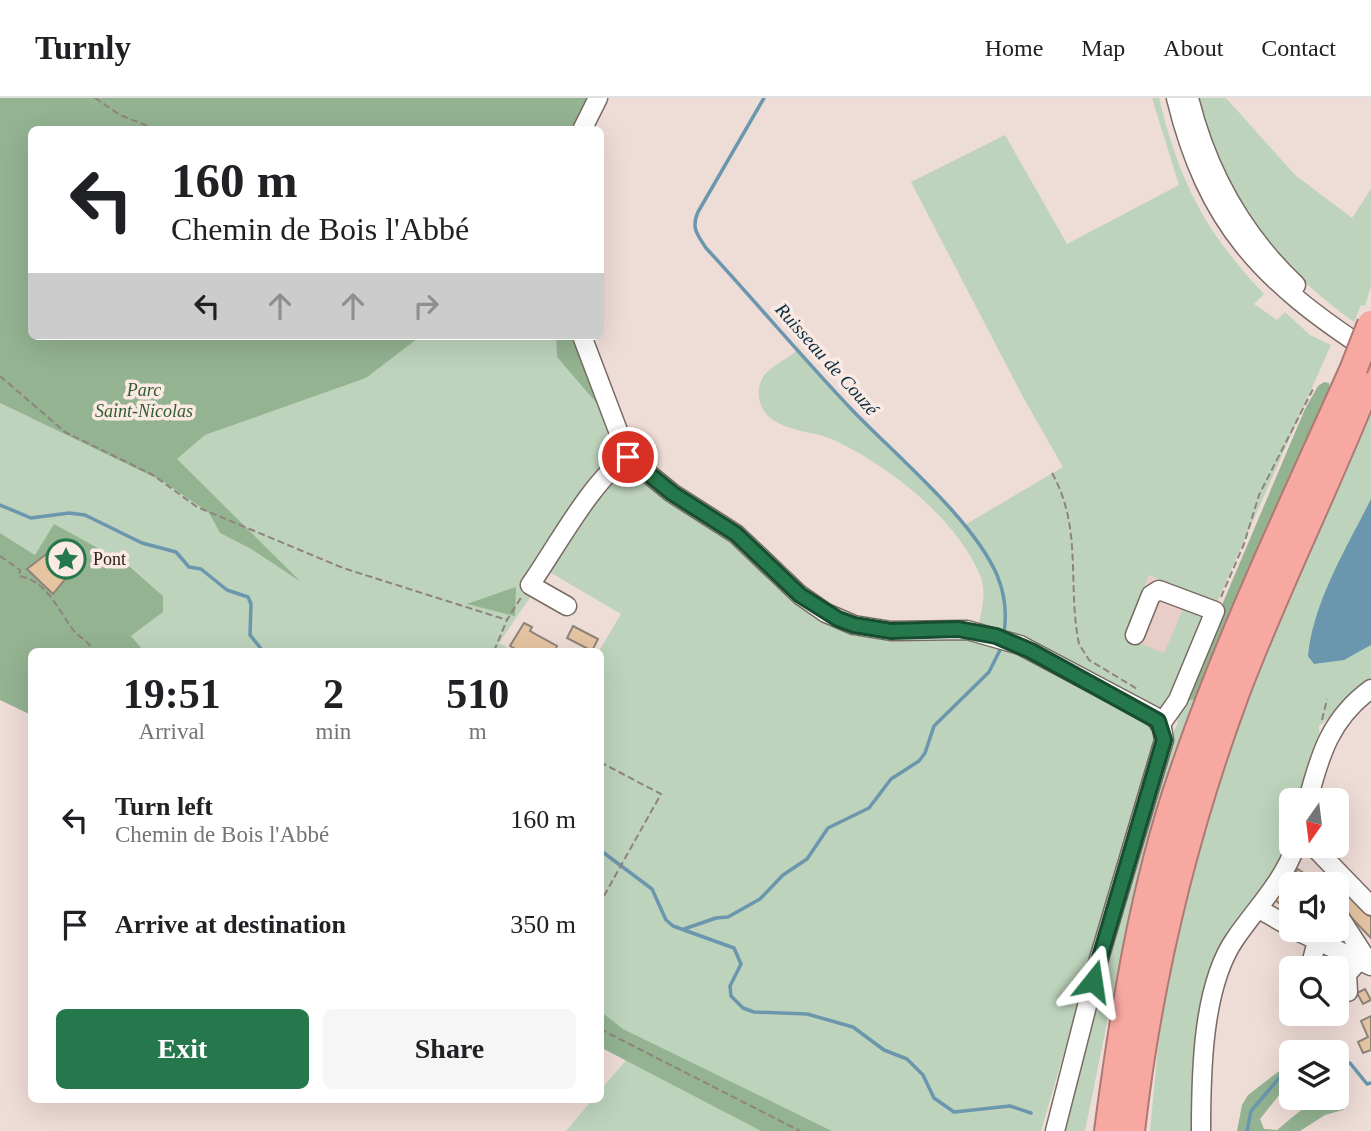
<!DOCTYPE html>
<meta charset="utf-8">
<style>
:root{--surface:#fff;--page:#f6f6f6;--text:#202124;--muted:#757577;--line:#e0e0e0;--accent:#24784b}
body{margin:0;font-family:"Times New Roman",serif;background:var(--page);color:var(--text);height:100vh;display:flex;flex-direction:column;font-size:26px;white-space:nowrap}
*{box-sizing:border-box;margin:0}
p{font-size:23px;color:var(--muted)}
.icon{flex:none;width:38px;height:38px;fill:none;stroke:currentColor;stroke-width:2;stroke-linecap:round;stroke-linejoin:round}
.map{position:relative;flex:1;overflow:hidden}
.details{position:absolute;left:28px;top:550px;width:576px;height:455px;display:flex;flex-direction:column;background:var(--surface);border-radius:10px;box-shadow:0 7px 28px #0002}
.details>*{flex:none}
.banner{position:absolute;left:28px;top:28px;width:576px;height:214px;border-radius:10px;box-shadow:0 7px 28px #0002;background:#fff;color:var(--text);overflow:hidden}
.needle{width:46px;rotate:194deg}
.tools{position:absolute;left:1279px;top:690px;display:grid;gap:14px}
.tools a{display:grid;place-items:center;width:70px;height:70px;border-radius:10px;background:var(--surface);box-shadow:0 7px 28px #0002;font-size:35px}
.pin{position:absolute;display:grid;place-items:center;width:60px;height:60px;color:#fff;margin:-30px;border:4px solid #fff;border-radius:50%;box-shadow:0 2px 7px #0007}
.me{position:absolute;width:77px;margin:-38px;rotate:15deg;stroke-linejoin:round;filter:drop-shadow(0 0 5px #0008)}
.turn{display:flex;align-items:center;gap:24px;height:147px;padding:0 28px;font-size:32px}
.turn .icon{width:91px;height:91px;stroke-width:2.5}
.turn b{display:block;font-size:49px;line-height:60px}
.lanes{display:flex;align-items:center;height:66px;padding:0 28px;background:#0003;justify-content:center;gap:35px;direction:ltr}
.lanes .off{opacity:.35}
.eta{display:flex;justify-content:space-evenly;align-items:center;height:119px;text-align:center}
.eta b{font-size:42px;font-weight:800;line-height:49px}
.action{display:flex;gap:14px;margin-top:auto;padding:14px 28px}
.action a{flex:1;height:80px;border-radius:10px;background:var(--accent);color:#fff;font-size:28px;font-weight:800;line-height:80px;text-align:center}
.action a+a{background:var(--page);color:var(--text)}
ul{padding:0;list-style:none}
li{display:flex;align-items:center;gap:21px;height:105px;padding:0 28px}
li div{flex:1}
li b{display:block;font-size:26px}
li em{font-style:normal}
header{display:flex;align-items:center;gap:42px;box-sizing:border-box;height:98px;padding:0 35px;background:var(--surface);border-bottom:2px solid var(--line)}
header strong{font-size:33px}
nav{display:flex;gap:38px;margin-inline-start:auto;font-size:24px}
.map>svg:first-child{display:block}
.built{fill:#e8cec6}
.green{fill:#bdd3bb;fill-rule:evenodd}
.forest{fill:#93b391}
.water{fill:#6b97ae}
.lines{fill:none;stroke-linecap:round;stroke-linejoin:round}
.stream{stroke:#6b97ae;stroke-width:3.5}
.building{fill:#e5c4a2;stroke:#8f8479;stroke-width:2}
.minor-casing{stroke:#796a64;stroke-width:21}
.highway-casing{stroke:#ae7974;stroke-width:30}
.path{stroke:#8f837f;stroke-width:2;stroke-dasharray:7 3.5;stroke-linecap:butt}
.minor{stroke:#fff;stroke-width:18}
.highway{stroke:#f6a8a1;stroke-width:26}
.highway-bridge-casing{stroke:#ae7974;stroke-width:30;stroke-linecap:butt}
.highway-bridge{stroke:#f6a8a1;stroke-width:26}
.route-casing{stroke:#174e31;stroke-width:18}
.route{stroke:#24784b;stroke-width:12}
.labels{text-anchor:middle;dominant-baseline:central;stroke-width:7;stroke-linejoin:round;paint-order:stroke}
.park-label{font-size:18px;font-style:italic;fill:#305d2f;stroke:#fbe9e3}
.poi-label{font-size:18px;fill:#282220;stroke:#fbe9e3;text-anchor:start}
.water-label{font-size:19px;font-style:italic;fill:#052e40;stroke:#fbe9e3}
</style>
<header>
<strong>Turnly</strong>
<nav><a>Home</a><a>Map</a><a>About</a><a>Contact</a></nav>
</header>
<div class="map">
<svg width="1371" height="1033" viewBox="0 0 1371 1033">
<rect width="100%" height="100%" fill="#eedcd6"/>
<path class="built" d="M 1149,477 L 1190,493 L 1164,556 L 1124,539 Z"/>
<path class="green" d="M 1152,0 L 1159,0 C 1179,83 1205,134 1264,196 L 1254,206 L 1277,222 L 1285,214 L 1310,237 L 1331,247 L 1174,601 L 1164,610 L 1151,610 L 978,529 C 982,512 987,494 980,477 C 955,419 889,368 834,342 C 816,334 795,334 778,325 C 765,318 757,306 759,291 C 761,270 785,264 799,251 L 854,314 L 940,399 L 963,428 L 1063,369 L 1022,297 L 911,84 L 1005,37 L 1067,146 L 1179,87 ZM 1149,477 L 1190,494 L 1164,555 L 1124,539 Z
M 1197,0 L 1226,0 L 1295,77 L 1352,120 L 1371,91 L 1371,188 L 1365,208 L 1361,207 L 1354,224 C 1295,182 1245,129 1217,62 C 1208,42 1203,20 1197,0 Z
M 421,238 L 556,238 L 558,259 L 599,308 L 620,376 L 637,374 L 707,421 L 823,518 L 953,535 L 1007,548 L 1150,622 L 1155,644 L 1041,1033 L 832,1033 L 618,929 L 600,914 L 599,553 L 621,516 L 548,473 L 499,545 L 512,553 L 144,553 L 131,538 L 163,514 L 163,498 L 128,466 L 54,427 L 35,457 L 0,435 L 0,305 L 164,384 L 209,415 L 220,435 L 253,452 L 176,362 L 205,337 L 366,280 Z
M 1371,308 L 1371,585 L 1319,628 L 1319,646 L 1304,702 L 1292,702 L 1289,753 L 1230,842 L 1196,1033 L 1150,1033 L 1159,939 L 1172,862 L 1215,695 L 1250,589 Z
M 1199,599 L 1122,850 L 1085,1033 L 1059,1033 L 1164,655 L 1177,627 L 1180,606 Z
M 626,962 L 761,1033 L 566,1033 L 593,1001 L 600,1001 L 600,993 Z"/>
<path class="forest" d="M 0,0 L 594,0 L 577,31 L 32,32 L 32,238 L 421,238 L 366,280 L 205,337 L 177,361 L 301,484 L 253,452 L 220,435 L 209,415 L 164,384 L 0,305 Z
M 556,238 L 576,238 L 599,308 L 557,259 Z
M 1324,284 L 1329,285 L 1330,294 L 1199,599 L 1180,606 L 1305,311 L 1318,288 Z
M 54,426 L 127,466 L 163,498 L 163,514 L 131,538 L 144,553 L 32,553 L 31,617 L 0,602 L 0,435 L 35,457 Z
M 516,489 L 515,518 L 467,506 Z
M 600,913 L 623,931 L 832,1033 L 761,1033 L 600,949 Z
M 1291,964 L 1291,982 L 1260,1021 L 1264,1031 L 1277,1032 C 1293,1020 1324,985 1346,1007 L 1343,1012 L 1325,1017 L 1300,1033 L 1237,1033 L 1242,1007 L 1248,997 Z"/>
<path class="water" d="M 1371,401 L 1371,547 L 1344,562 L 1314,566 L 1308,558 C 1313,504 1347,449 1371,401 Z"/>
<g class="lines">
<path class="stream" d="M 764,0 L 698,114 C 691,130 697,136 706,150 C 757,205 805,263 857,317 C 899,360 973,422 997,477 C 1005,496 1007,515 1004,535
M 0,407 L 31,420 L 69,415 L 85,417 L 142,445 L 176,454 L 189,469 L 201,471 L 227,492 L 248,499 L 251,506 L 250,537 L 263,553
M 600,752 L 652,791 L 666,822 L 673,828 L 734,850 L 741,866 L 730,888 L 731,898 L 743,910 L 754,914 L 807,916 L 853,929 L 884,952 L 907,961 L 923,977 L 934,1000 L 954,1014 L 1010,1008 L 1031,1015
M 684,831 L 716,820 L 728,819 L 760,801 L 783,777 L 807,761 L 828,730 L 869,710 L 891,681 L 919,663 L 925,655 L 934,628 L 989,574 L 1002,548
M 1337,967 L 1350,965 L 1367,986 L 1371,985
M 1247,1033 L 1251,1013 L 1287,971 L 1292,970"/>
</g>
<path class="building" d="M 49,454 L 72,473 L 53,496 L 27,471 Z
M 524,525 L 532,529 L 530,533 L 557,548 L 555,553 L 519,553 L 510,548 Z
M 573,528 L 598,541 L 592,553 L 567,540 Z
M 1298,771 L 1318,785 L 1292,786 L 1292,792 L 1285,788 Z
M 1285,788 L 1292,792 L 1292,807 L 1288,812 L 1275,802 Z
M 1350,798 L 1371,819 L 1371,840 L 1340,808 Z
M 1346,860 L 1347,873 L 1337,873 L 1337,870 L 1332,870 L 1331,861 Z
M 1365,891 L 1371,902 L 1363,906 L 1357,895 Z
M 1371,918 L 1371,952 L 1363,955 L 1358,944 L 1368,939 L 1361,923 Z"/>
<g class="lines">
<g class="minor-casing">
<path id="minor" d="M 1176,0 C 1207,127 1262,183 1369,253
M 1189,0 C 1207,73 1241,135 1296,187
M 582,32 L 598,0
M 582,238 L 628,359 L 672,395 L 736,436 L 800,497 L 826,515 L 854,527 L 891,533 L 967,532 L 1020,547 L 1154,618 L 1162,630 L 1164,642 L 1099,861 L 1055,1033
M 567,508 L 530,487 C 554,453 595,377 628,359
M 1135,537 L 1151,497 L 1159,492 L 1215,513 L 1178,602 L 1161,626
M 1308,702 C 1320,656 1331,620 1371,591
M 1312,747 L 1371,808
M 1259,811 L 1292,830
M 1337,815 L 1371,868
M 1293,831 L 1371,868
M 1310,870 L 1317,843
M 1348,894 L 1347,876 L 1358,864
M 1201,1033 C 1201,976 1202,889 1235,841 C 1257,809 1283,784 1296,747"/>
</g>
<g class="highway-casing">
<path id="highway" d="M 1108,1033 C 1124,913 1143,790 1183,675 C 1230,537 1294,404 1354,270
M 1131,1033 C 1148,884 1183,738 1235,597 C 1276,488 1329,384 1371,276"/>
</g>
<path class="path" d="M 95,0 L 120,17 L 158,32
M 0,278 L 65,334 L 153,377 L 197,409 L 343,470 L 507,522
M 1052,375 C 1083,430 1067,488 1079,546 L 1089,562 L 1139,592
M 0,458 L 20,472 L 19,478 C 47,482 59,514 74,533 C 82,542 89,542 92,553
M 1221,499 L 1244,446 L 1259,397 L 1313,291
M 494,553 L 507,522 L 522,498
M 1322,622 L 1327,601
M 600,664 L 661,696 L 600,805
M 600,931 L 800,1033"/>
<use href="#minor" class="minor"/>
<use href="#highway" class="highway"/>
<g class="highway-bridge-casing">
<path id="highway-bridge" d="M 1354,270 L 1371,226"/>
</g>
<use href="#highway-bridge" class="highway-bridge"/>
</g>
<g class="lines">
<g class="route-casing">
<path id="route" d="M 628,359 L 672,395 L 736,436 L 800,497 L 838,521 L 854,527 L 891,533 L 958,531 L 996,538 L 1031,553 L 1158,623 L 1164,642 L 1093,883"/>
</g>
<use href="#route" class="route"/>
</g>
<defs>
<g id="sight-ring" transform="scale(2.0125)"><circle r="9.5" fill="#fbe9e3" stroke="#24784b" stroke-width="1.5"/><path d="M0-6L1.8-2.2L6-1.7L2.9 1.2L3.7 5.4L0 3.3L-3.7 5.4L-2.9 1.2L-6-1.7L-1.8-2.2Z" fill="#24784b"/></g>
</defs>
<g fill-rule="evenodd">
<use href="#sight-ring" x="66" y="461"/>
</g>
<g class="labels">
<g class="park-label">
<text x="144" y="292">Parc<tspan x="144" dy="21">Saint-Nicolas</tspan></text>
</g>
<g class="poi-label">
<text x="93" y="461">Pont</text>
</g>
<g class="water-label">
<text transform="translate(827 261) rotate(48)">Ruisseau de Couzé</text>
</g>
</g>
</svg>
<div class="tools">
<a><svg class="needle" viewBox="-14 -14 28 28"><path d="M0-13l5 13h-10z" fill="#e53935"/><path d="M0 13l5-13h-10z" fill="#757577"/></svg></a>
<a><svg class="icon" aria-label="sound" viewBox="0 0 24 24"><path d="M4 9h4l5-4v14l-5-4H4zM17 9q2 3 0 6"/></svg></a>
<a><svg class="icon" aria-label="search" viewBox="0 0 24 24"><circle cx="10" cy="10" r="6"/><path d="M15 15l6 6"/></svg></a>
<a><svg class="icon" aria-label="layers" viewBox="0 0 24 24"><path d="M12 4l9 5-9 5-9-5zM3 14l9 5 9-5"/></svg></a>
</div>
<div class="pin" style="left:628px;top:359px;background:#d93025"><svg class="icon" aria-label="arrive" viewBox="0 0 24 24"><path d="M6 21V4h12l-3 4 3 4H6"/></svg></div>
<svg class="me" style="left:1093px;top:883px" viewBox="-20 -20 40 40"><path d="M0-17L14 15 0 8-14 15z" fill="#24784b" stroke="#fff" stroke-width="4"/></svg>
<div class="banner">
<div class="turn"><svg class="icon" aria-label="left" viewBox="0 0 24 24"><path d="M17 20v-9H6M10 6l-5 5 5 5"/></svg><div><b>160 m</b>Chemin de Bois l'Abbé</div></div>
<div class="lanes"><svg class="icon" aria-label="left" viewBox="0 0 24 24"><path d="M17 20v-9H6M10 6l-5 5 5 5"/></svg><svg class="icon off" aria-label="ahead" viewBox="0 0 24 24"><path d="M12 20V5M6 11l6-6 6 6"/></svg><svg class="icon off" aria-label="ahead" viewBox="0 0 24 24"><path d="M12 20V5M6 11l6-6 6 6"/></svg><svg class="icon off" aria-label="right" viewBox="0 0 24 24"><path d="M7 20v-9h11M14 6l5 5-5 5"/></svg></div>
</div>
<section class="details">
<div class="eta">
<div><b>19:51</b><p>Arrival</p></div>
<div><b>2</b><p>min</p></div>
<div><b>510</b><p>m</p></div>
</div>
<ul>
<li><svg class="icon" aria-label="left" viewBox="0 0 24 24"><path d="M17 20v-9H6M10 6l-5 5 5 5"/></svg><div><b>Turn left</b><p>Chemin de Bois l'Abbé</p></div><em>160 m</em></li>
<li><svg class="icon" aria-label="arrive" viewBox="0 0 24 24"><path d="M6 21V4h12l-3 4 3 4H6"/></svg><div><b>Arrive at destination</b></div><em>350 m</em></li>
</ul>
<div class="action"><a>Exit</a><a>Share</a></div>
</section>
</div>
